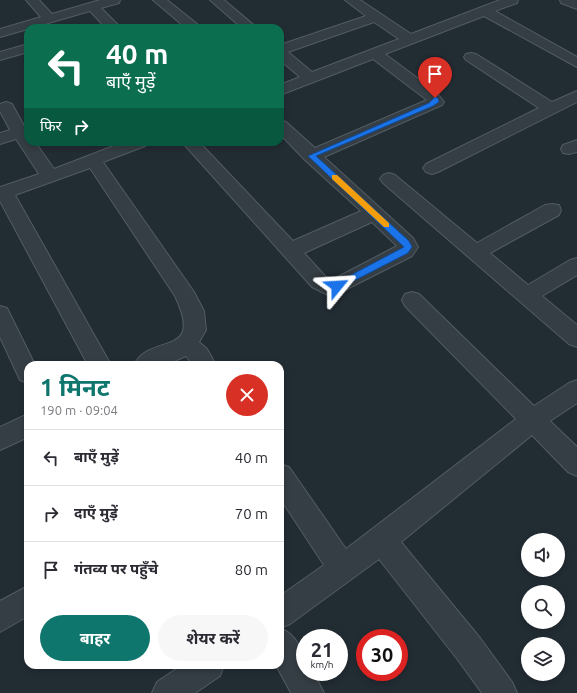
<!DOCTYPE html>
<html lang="hi">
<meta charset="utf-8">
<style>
:root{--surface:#fff;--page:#f7f7f7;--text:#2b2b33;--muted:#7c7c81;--line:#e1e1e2;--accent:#0f766e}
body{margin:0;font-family:Ubuntu,"Noto Sans Devanagari",sans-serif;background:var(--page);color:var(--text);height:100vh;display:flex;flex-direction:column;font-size:15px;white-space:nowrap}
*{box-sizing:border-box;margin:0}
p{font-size:13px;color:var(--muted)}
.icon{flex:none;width:22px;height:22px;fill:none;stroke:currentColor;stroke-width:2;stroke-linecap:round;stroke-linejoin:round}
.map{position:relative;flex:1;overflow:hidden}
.sheet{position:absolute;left:24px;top:361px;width:260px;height:308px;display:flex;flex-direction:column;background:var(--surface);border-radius:12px;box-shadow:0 2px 6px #0003}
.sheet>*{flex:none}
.banner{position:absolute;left:24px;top:24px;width:260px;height:122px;border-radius:12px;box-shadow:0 2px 6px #0003;background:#0b6e4f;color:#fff;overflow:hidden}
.buttons{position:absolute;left:521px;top:533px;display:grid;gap:8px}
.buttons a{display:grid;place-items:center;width:44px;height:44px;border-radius:50%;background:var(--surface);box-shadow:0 2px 6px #0003;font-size:20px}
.speed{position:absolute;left:296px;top:629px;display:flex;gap:8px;font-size:20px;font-weight:700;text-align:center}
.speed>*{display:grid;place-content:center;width:52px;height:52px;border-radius:50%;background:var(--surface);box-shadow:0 2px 6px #0003;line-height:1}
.speed small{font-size:10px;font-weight:400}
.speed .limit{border:6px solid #d22;background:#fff;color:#111}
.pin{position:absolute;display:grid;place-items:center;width:34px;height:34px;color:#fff;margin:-41px -17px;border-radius:50% 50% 50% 0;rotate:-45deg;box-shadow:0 0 4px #0007}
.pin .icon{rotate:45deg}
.me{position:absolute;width:44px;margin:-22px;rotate:63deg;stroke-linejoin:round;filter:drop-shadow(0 0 3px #0008)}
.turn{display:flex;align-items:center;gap:14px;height:84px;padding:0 16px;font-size:18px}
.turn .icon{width:52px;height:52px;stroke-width:2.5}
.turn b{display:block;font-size:28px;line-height:34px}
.then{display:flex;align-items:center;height:38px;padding:0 16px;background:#0003;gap:8px;font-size:15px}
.round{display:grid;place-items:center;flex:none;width:42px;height:42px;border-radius:21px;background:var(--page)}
.head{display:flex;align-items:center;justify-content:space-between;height:68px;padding:0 16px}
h1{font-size:24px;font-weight:700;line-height:30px;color:var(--accent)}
.button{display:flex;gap:8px;margin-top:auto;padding:8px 16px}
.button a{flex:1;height:46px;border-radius:24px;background:var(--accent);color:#fff;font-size:16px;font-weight:700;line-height:46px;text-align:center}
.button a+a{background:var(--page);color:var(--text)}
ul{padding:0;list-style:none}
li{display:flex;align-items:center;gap:12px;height:56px;padding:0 16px;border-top:1px solid var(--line)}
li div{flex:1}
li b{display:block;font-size:15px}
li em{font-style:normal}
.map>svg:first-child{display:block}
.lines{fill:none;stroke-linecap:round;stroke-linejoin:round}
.minor-casing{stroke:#525c62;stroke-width:2}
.minor{fill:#353e44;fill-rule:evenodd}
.route{fill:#1a73e8;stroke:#114b97}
.slow{fill:#f59e0b}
</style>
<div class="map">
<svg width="577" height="693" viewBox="0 0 577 693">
<rect width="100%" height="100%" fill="#222c33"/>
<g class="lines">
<g class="minor-casing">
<path id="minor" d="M 26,0 L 39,0 L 52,14 L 100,0 L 120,0 L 119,3 L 101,8 L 121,28 L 106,28 L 90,11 L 0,37 L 0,29 L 41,17 Z
M 153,0 L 167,0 L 202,28 L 186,28 Z
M 210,0 L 224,0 L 257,28 L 242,28 Z
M 345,0 L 360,0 L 411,34 L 500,0 L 518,0 L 517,3 L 495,11 L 577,57 L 577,67 L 484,16 L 385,54 L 436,92 L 444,102 L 442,105 L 324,157 L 413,238 L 418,247 L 412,256 L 337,294 L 328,295 L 312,287 L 182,142 L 199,142 L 293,241 L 361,211 L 305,160 L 280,134 L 280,120 L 286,122 L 315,148 L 427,100 L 373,59 L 280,95 L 280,85 L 300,77 L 280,60 L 280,45 L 366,16 ZM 374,22 L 399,39 L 312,72 L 288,52 ZM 372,222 L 397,246 L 334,279 L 326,277 L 304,253 Z
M 560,0 L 577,0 L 577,9 L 561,3 Z
M 28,44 L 28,52 L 0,60 L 0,52 Z
M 471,53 L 476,54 L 552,102 L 577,91 L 577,102 L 438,172 L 432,174 L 426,172 L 423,168 L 426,164 L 539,108 L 466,60 L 464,57 L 466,54 Z
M 6,102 L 12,104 L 24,126 L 28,125 L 28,142 L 35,142 L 54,169 L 124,142 L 147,142 L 145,146 L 103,162 L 194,292 L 204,311 L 206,330 L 199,342 L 207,349 L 216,365 L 193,365 L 186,356 L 165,365 L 134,365 C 150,332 205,359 175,296 L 90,168 L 15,195 L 111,365 L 88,365 L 0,201 L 0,187 L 39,174 L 16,139 L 0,144 L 0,133 L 10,130 L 0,111 L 0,104 Z
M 577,140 L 577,152 L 569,154 L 563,153 L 561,149 L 563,145 Z
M 389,173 L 395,175 L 477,243 L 545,205 L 552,204 L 559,205 L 561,210 L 559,215 L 490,253 L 528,285 L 570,260 L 577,258 L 577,275 L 542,296 L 577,325 L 577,347 L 569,344 L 383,183 L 380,179 L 383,175 Z
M 412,292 L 419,294 L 534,406 L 569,383 L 577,380 L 577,403 L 550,421 L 577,447 L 577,476 L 568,472 L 532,435 L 401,542 L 480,638 L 512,682 L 517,693 L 482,693 L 458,660 L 379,559 L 290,624 L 280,628 C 298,635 305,654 305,672 L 313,672 L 324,693 L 291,693 L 276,665 L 280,665 L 280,596 L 324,565 L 280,498 L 280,464 L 289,467 L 346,549 L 516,419 L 405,306 L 402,300 L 405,294 Z
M 0,306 L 7,308 L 35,365 L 28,365 L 28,383 L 20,380 L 0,337 Z
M 28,414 L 28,437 L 0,450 L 0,427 Z
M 28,586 L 28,616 L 0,632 L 0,601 Z
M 182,665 L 224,665 L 220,676 L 195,693 L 152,693 L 157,682 Z"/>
</g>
<use href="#minor" class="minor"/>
</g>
<path class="route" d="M 435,97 L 438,98 L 439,102 L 433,106 L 316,156 L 409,241 L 412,247 L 408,253 L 340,288 L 334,288 L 334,284 L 404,247 L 308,156 L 429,103 Z"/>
<path class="slow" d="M 332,175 L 337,175 L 389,223 L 389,227 L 384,227 L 332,179 Z"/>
</svg>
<div class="buttons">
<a><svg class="icon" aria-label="sound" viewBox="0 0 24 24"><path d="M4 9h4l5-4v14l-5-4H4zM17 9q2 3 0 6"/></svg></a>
<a><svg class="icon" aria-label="search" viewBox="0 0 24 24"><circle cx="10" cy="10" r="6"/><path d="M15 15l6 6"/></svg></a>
<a><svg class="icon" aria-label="layers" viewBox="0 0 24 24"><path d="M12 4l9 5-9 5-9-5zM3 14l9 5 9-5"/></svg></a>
</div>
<div class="speed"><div>21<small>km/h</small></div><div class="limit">30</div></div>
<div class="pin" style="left:435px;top:98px;background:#d93025"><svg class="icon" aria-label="arrive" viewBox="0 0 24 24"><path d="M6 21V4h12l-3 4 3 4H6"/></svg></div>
<svg class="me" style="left:337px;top:286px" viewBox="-20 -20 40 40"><path d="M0-17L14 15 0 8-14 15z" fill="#1a73e8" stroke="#fff" stroke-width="4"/></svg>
<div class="banner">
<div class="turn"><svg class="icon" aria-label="left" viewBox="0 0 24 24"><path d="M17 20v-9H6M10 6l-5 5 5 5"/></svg><div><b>40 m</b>बाएँ मुड़ें</div></div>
<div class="then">फिर<svg class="icon" aria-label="right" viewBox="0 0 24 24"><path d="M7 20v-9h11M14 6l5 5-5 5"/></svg></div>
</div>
<section class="sheet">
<div class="head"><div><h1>1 मिनट</h1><p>190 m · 09:04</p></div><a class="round" style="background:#d93025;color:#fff"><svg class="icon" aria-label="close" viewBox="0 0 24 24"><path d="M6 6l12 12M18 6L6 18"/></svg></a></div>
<ul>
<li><svg class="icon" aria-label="left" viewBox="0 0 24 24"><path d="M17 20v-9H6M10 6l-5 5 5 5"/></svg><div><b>बाएँ मुड़ें</b></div><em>40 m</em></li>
<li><svg class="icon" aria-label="right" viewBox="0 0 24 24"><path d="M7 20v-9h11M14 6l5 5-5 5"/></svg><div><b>दाएँ मुड़ें</b></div><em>70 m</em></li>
<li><svg class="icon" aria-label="arrive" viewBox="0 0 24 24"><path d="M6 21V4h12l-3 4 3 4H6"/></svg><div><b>गंतव्य पर पहुँचे</b></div><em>80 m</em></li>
</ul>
<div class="button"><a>बाहर</a><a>शेयर करें</a></div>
</section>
</div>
